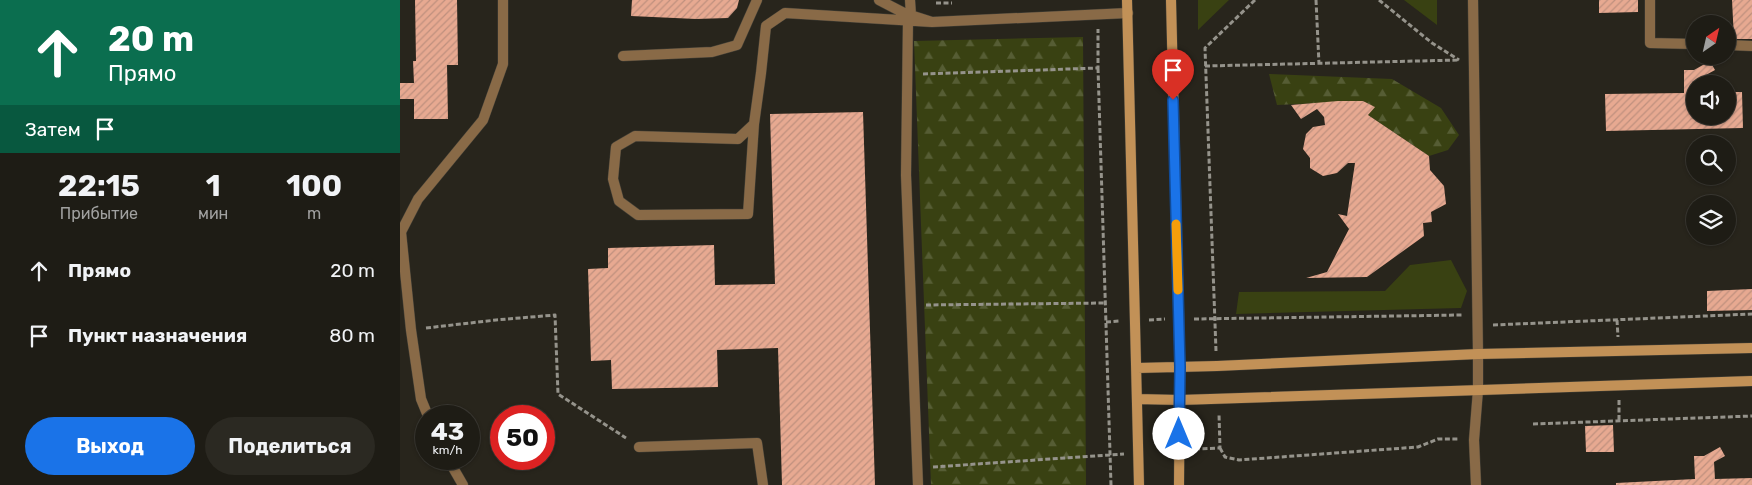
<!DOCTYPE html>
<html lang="ru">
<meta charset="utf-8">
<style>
:root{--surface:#1e1c15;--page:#2b2922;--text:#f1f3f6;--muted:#a1a1a0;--line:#3c3a34;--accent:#1a73e8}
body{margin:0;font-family:Rubik,sans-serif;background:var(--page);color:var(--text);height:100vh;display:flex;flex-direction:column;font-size:19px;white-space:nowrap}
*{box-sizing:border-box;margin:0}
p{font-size:16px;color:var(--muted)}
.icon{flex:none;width:28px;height:28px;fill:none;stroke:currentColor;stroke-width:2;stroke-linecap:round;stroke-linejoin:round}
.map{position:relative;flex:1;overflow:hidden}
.sheet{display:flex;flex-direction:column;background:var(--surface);width:400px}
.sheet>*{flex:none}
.top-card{background:#0b6e4f;color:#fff;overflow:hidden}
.needle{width:32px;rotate:34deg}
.controls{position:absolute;left:1286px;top:15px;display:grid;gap:10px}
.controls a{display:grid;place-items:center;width:50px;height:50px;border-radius:50%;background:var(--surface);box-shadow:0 1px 4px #0004,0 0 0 1px var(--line);font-size:25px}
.speed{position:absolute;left:15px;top:405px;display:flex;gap:10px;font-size:25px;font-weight:700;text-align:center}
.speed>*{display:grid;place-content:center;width:65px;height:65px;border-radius:50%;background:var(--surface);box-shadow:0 1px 4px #0004,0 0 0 1px var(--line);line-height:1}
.speed small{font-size:12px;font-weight:400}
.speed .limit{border:8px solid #d22;background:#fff;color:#111}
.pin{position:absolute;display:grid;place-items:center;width:42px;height:42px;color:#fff;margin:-51px -21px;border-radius:50% 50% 50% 0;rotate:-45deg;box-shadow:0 0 5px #0007}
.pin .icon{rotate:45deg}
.me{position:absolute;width:55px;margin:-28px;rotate:0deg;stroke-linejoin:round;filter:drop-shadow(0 0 4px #0008)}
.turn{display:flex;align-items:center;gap:18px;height:105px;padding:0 25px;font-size:22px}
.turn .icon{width:65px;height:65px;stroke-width:2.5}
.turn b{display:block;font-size:35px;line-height:42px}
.then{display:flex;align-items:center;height:48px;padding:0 25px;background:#0003;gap:10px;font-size:19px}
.eta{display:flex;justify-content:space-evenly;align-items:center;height:85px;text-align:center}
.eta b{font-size:30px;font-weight:700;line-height:35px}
.cta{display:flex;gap:10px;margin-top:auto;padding:10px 25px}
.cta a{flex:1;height:58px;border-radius:30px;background:var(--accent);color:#fff;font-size:20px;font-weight:700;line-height:58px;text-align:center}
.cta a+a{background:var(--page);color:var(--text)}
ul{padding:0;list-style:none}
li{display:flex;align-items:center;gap:15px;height:65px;padding:0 25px}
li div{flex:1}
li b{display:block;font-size:19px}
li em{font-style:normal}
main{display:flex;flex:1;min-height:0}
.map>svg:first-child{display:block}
.green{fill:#394112}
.forest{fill:url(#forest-firs)}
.building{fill:url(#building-hatch)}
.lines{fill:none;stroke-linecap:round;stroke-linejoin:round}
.service-casing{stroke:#444138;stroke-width:11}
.minor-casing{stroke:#444138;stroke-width:11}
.secondary-casing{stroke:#444138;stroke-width:11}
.path{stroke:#95938b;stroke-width:3;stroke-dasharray:5 2.5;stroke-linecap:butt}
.service{stroke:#896a47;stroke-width:10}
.minor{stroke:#896a47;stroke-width:10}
.secondary{stroke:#c29157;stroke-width:10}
.route-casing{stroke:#114b97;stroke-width:12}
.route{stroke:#1a73e8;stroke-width:9}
.slow{stroke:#f59e0b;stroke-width:9}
</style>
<main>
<section class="sheet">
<div class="top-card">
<div class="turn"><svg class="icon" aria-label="ahead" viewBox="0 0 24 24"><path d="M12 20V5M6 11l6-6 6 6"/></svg><div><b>20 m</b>Прямо</div></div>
<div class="then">Затем<svg class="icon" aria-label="arrive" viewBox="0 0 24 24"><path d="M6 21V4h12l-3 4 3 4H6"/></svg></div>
</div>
<div class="eta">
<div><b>22:15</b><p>Прибытие</p></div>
<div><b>1</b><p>мин</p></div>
<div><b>100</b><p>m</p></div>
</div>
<ul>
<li><svg class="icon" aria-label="ahead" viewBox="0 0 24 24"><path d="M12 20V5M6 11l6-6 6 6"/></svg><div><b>Прямо</b></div><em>20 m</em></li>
<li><svg class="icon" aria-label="arrive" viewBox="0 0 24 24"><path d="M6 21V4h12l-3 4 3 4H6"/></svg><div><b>Пункт назначения</b></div><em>80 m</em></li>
</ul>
<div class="cta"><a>Выход</a><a>Поделиться</a></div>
</section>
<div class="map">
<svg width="1352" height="485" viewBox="0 0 1352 485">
<defs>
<pattern id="forest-firs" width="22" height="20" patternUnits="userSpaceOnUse" patternTransform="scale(1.25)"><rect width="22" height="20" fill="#394112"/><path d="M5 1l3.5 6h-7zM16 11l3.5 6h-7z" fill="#565d34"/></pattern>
<pattern id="building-hatch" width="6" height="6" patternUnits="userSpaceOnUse" patternTransform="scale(1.25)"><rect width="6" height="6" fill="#e7a991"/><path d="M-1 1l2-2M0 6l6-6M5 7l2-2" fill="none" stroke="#bf907e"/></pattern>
</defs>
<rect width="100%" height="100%" fill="#28251c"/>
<path class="green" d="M 798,0 L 829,0 L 798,30 Z
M 1004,0 L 1037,0 L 1037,25 Z
M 1051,260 L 1067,291 L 1061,308 L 836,314 L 839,292 L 985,291 L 1010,265 Z"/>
<path class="forest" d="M 683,37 L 686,485 L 531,485 L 514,41 Z
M 869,74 L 992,79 L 1041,108 L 1059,135 L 1048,150 L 1029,156 L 968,115 L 974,107 L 963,101 L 877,105 Z"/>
<path class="building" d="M 15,0 L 57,0 L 58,65 L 47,65 L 48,119 L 14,119 L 14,99 L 0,99 L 0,83 L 14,83 L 13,61 L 16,61 Z
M 232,0 L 339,0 L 337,8 L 328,18 L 296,19 L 231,16 Z
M 1199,0 L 1238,0 L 1238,12 L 1199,13 Z
M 1332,0 L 1352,0 L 1352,39 L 1334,39 Z
M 1310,61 L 1315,70 L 1304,76 L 1304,84 L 1295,84 L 1295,116 L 1328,116 L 1328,92 L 1342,92 L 1343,128 L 1206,131 L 1205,94 L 1284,93 L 1284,70 L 1294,70 Z
M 938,101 L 963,101 L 975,107 L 968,115 L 1029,156 L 1030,170 L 1044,186 L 1046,204 L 1031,212 L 1032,222 L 1023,223 L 1024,236 L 967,277 L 906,278 L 927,272 L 949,229 L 938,214 L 947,216 L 955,163 L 948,163 L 937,173 L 923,176 L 910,168 L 910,158 L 903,149 L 906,134 L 913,127 L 925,125 L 924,117 L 917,109 L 901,119 L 891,105 Z
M 463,112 L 475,485 L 382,485 L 378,348 L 317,350 L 318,387 L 212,389 L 211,360 L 191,361 L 188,269 L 208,268 L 208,248 L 314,245 L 315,285 L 375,284 L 370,114 Z
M 1352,289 L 1352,310 L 1307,311 L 1307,291 Z
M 1213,425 L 1214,452 L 1186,452 L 1185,426 Z
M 1320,447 L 1325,456 L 1314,462 L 1315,479 L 1352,478 L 1352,485 L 1216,485 L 1216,483 L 1295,479 L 1294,456 L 1304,456 Z"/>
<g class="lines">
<g class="service-casing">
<path id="service" d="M 479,0 L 504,13 L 532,22 L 728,13
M 510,0 L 511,15 L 508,20 L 506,175 L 518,485
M 1250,0 L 1250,43 L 1295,44
M 1328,45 L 1352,46
M 223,56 L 312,52 L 337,45 L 357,0
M 354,124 L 348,214 L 238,215 L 219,201 L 213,179 L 216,147 L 235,136 L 338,139 L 354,124 L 361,73 L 366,26 L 385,13 L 532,22
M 239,447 L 357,443 L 363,485
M 1076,485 L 1074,440 L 1078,390 L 1078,354"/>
</g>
<g class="minor-casing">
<path id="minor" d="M 1073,0 L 1078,354
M 28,416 L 21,399 L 11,330 L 1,232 L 18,199 L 83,120 L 103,64 L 103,0
M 48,459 L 63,485"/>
</g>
<g class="secondary-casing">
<path id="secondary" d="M 727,0 L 739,485
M 771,0 L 780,367 L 779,485
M 737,368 L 817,366 L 1078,354 L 1352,348
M 737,399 L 780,400 L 1352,381"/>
</g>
<path class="path" d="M 916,0 L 919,64
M 979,0 L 1032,43 L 1059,60
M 536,3 L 552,3
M 805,66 L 1060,60
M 698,68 L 711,485
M 523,74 L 698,68 L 698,29
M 526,305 L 706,303
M 794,319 L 1062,315
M 749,320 L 765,319
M 1217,320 L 1218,337
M 706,322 L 720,321
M 1093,325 L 1352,314
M 26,328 L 96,320 L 155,315 L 158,394 L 226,438
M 816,351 L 805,48 L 855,0
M 1219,400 L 1219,421
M 1133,424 L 1352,416
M 820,448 L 825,457 L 839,460 L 1018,447 L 1038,439 L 1058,439
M 795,449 L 820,448 L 819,414
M 533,467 L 724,454"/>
<use href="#service" class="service"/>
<use href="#minor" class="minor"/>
<use href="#secondary" class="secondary"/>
</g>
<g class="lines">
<g class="route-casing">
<path id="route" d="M 773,100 L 780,367 L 779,434"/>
</g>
<use href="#route" class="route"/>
<path class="slow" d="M 776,224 L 778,290"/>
</g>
</svg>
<div class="controls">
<a><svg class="needle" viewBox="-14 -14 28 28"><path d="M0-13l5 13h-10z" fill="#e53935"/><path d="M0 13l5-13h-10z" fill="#a1a1a0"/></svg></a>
<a><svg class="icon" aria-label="sound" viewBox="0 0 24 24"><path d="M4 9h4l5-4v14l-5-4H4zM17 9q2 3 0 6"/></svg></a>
<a><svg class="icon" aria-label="search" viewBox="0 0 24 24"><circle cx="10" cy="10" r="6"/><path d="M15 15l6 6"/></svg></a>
<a><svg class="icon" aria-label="layers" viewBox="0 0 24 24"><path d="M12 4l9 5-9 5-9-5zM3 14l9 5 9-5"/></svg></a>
</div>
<div class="speed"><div>43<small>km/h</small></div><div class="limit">50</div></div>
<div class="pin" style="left:773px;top:100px;background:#d93025"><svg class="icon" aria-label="arrive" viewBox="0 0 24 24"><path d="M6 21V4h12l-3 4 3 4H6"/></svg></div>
<svg class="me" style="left:779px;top:434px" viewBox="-20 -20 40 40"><circle r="19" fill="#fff"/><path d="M0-13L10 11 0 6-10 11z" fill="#1a73e8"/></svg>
</div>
</main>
